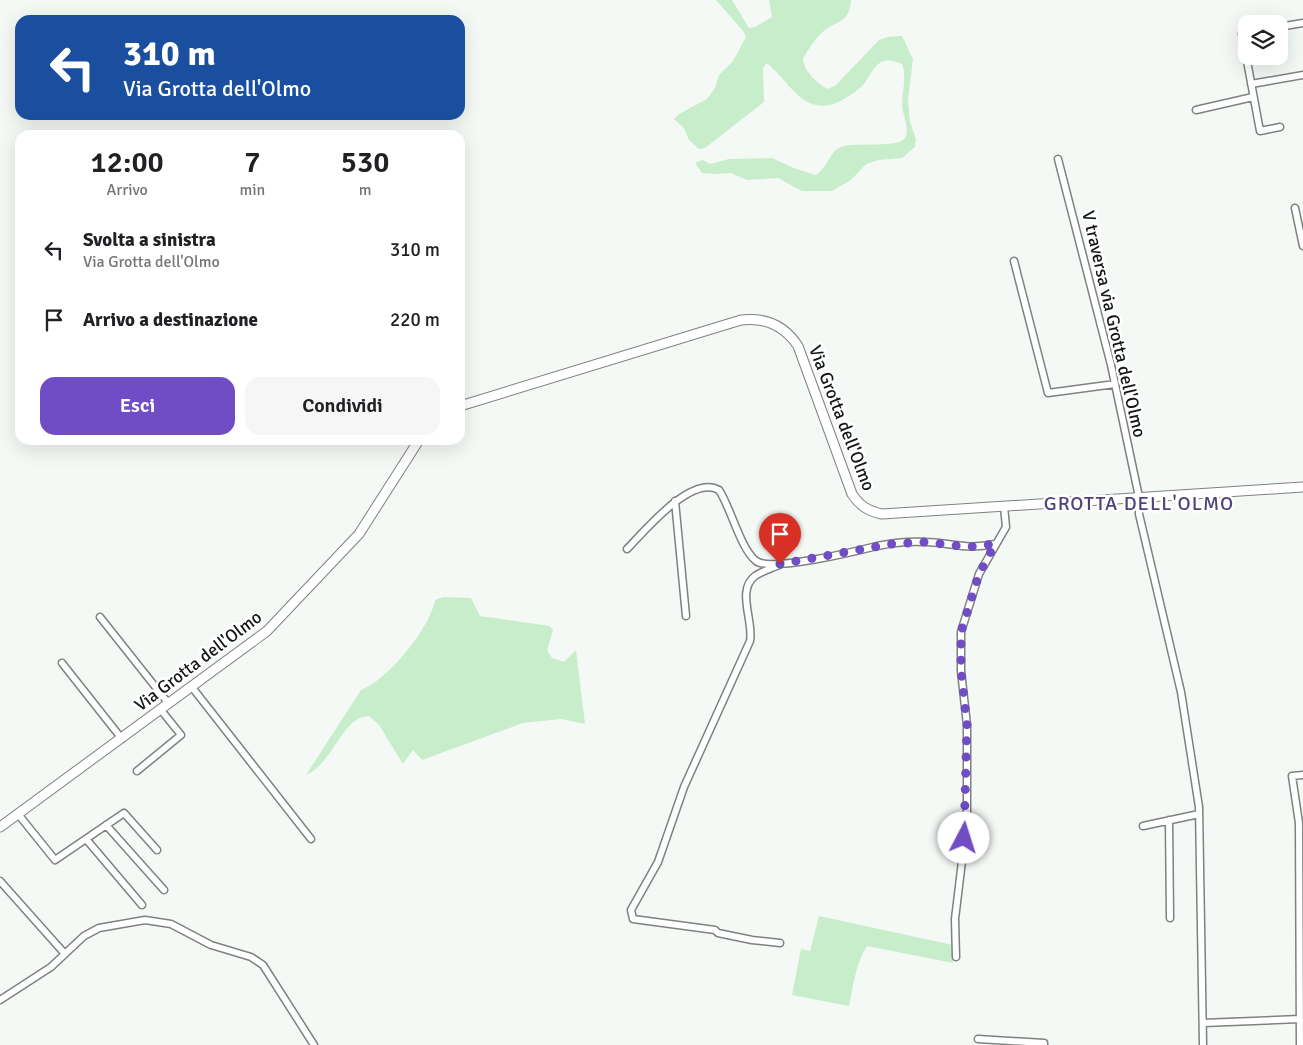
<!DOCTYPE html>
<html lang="it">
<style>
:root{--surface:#fff;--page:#f6f6f6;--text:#202124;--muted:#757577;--accent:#704cc5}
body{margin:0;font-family:Signika,sans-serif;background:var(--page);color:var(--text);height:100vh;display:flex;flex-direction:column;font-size:19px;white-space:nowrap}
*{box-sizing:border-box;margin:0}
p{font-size:16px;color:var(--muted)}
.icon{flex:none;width:28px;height:28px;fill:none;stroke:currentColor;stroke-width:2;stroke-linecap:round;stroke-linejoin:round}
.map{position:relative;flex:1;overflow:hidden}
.panel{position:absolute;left:15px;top:130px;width:450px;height:315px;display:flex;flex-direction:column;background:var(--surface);border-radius:15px;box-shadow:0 5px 20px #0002}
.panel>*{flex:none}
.hud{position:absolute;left:15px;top:15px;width:450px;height:105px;border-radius:15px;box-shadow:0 5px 20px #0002;background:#1a4fa0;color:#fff;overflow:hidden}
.tools{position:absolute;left:1238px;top:15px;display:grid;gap:10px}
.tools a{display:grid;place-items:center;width:50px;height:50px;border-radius:10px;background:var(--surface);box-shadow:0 5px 20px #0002;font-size:25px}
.pin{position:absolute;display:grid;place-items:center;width:42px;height:42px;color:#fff;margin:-51px -21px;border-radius:50% 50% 50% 0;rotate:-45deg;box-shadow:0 0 5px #0007}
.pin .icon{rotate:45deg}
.me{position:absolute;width:55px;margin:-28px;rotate:5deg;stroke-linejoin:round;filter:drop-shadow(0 0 4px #0008)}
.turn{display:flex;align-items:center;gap:18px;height:105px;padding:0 25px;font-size:22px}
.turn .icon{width:65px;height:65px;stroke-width:2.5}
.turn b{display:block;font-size:35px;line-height:42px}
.eta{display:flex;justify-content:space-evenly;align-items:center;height:85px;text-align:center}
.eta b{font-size:30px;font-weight:600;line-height:35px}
.cta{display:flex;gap:10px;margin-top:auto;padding:10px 25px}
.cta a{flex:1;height:58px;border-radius:15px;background:var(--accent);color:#fff;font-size:20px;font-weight:600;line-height:58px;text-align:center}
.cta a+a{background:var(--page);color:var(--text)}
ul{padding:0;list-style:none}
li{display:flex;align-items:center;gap:15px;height:70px;padding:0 25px}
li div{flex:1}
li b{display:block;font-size:19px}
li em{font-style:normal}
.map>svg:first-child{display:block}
.green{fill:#c7edcb}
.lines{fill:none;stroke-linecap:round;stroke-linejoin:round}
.street-casing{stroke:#7e827f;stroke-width:9}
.secondary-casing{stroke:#7e827f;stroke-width:11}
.street{stroke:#fff;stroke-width:6}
.secondary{stroke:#fff;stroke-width:9}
.route{stroke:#704cc5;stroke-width:9;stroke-dasharray:0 16.2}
.labels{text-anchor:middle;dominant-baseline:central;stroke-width:5;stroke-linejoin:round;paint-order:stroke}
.street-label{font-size:18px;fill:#151716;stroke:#fff}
.quarter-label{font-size:20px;letter-spacing:1px;fill:#51427f;stroke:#fff}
</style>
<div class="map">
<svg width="1303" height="1045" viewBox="0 0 1303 1045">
<rect width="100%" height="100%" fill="#f5f9f5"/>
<path class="green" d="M 716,0 L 732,0 L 749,28 L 755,27 L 772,17 L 769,0 L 851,0 C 849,23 840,19 825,30 C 816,37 809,49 803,58 C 804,72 816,82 827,89 L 835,86 L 879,40 L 888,37 L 902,36 L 913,59 L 908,100 L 910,122 L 916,139 L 915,147 L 902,158 L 879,160 L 866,164 L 851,180 L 832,191 L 802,191 L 778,178 L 747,180 L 731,173 L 715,174 L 702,173 L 695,163 L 703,160 L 710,164 L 729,159 L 772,158 L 796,169 L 816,175 C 827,168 830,151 841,147 C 855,141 902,150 906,136 C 909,127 903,115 902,106 C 902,92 907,76 902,64 C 897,62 889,59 884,61 C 875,63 869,77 864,84 C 853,95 833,109 816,105 C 795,101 783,74 766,63 L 763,69 L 764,102 L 705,148 L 699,149 L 689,140 L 684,128 L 674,119 L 679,114 L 707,99 L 715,88 L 719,75 L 733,61 L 746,37 L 743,31 Z
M 443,597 L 471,598 L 480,616 L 550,626 L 553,630 L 547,650 L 552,658 L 564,662 L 576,650 L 585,724 L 561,719 L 523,723 L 422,760 L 413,750 L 403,764 L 379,725 L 369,716 C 342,716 333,764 306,775 L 361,690 C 388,680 430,628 435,600 Z
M 819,916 L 953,945 L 953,963 L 867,946 C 856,963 853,986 849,1006 L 792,995 L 801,949 L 810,951 Z"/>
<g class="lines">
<g class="street-casing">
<path id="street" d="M 1279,27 L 1303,23
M 1246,34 L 1242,34 L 1260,131 L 1280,127
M 1251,84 L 1303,75
M 1196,110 L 1253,97
M 1058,159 L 1111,365 L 1139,497 L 1139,514 L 1181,692 L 1199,807 L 1203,1045
M 1295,208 L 1303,246
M 1014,261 L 1048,393 L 1115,384
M 675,501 L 686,616
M 627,549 C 644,532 691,474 719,490 C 731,508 740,548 756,561 C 771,572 857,551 877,546 C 892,543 911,541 926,542 C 954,543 965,550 995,544
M 100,617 L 169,704
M 62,663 L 122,739
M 191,686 L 311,839
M 137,771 L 181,735 L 161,710
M 18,814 L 55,860 L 124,813 L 157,850
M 1169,820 L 1170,918
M 106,825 L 164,890
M 1143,826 L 1199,814
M 86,839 L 142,905
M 0,881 L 65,954
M 780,943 L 752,940 L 718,933 L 715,930 L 633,919 L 631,910 L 658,862 L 684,787 L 750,641 C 754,622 736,590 755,576 C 762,571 773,568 781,564
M 956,957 L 955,919 L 967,820 L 967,725 L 961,671 L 961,632 L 979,574 L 1006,527 L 1004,506
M 0,1000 L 51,967 L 84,936 L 99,928 L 145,920 L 171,924 L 211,945 L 251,957 L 263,965 L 314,1045
M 1203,1023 L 1300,1019
M 978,1039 L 1044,1043 L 1044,1045
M 1300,1045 L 1299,823 L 1292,776 L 1303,775"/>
</g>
<g class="secondary-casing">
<path id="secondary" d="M 460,406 L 741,320 C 765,317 784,325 798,346 L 852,494 C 860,506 868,511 882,514 L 1303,487
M 0,827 L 267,631 L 359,534 L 419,440"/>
</g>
<use href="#street" class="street"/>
<use href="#secondary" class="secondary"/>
</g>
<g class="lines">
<path class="route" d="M 780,564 L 891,544 L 926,542 L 968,547 L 995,544 L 979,574 L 961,632 L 961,670 L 967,725 L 964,838"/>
</g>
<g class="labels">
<g class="street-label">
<text transform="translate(1114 324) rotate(77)">V traversa via Grotta dell'Olmo</text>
<text transform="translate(842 418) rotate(69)">Via Grotta dell'Olmo</text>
<text transform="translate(198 661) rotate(-37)">Via Grotta dell'Olmo</text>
</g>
<g class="quarter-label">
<text x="1139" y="503">GROTTA DELL'OLMO</text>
</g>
</g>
</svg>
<div class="tools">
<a><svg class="icon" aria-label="layers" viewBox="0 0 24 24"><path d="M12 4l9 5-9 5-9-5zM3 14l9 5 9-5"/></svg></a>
</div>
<div class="pin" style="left:780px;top:564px;background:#d93025"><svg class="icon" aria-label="arrive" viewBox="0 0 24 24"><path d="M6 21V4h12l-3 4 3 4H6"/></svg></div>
<svg class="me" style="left:964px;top:838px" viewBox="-20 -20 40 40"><circle r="19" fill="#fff"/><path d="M0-13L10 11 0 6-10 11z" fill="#704cc5"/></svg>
<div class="hud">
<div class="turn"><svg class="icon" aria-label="left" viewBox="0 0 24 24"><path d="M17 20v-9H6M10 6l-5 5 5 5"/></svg><div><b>310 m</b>Via Grotta dell'Olmo</div></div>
</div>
<section class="panel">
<div class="eta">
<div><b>12:00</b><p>Arrivo</p></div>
<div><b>7</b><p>min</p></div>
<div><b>530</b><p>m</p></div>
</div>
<ul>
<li><svg class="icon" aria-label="left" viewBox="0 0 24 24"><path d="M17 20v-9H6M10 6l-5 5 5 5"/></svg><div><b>Svolta a sinistra</b><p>Via Grotta dell'Olmo</p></div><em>310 m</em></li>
<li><svg class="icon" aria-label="arrive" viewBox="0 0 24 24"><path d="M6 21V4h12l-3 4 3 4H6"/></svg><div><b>Arrivo a destinazione</b></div><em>220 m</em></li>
</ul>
<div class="cta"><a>Esci</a><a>Condividi</a></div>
</section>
</div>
